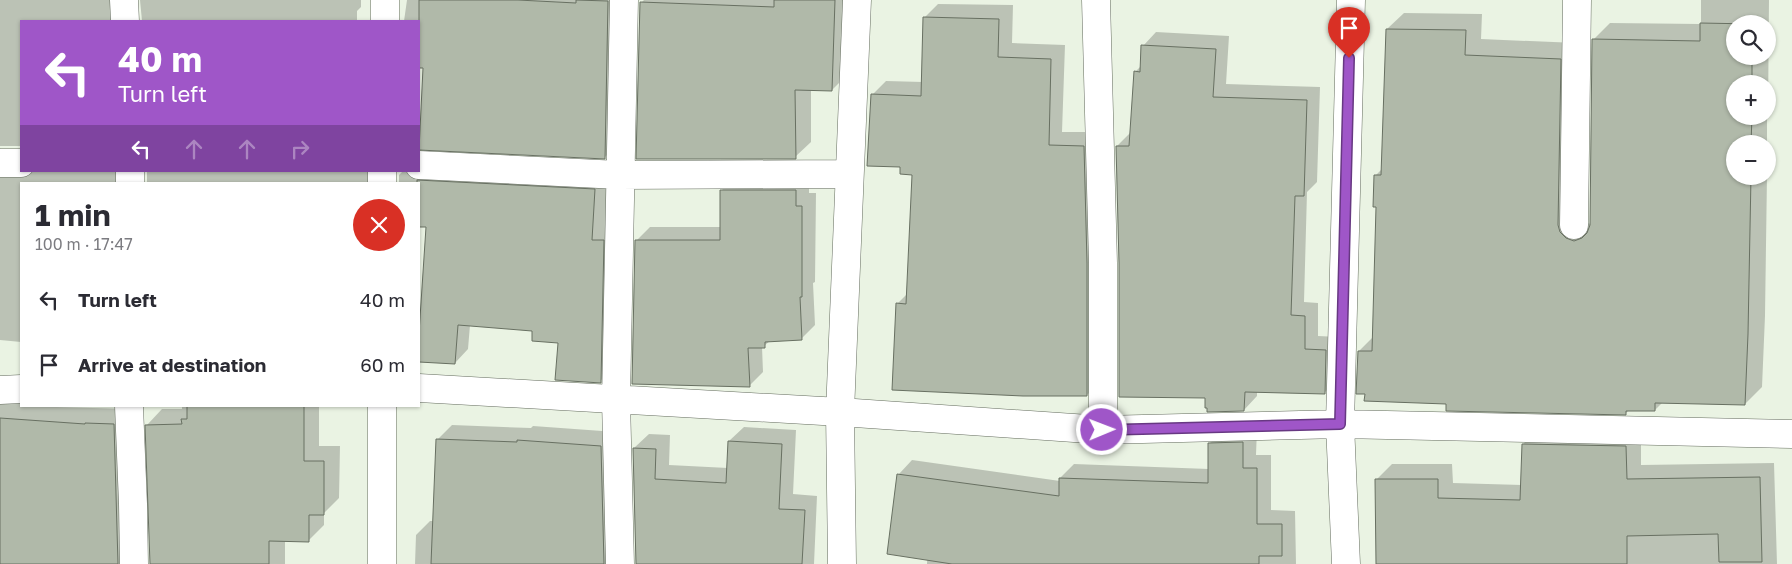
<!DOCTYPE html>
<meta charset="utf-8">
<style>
:root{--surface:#fff;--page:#f2f2f3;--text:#2b2b33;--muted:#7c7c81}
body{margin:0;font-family:"Golos Text",sans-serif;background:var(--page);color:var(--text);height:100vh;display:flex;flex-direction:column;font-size:19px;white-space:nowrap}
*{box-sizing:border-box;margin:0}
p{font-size:16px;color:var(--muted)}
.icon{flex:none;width:28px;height:28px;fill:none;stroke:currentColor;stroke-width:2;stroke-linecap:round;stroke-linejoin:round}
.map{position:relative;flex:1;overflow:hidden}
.side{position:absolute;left:20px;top:182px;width:400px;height:225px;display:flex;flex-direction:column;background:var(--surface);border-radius:0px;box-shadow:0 1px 4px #0004}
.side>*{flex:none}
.guide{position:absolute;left:20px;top:20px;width:400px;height:152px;border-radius:0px;box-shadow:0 1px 4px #0004;background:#9f56c8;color:#fff;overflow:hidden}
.fabs{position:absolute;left:1726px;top:15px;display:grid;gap:10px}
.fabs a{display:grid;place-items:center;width:50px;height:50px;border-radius:50%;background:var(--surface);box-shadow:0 1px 4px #0004;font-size:25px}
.pin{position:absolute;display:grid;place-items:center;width:42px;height:42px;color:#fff;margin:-51px -21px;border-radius:50% 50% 50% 0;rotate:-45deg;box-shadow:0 0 5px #0007}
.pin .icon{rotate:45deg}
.me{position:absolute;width:55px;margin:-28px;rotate:89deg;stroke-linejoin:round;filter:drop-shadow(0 0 4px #0008)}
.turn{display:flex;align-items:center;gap:18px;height:105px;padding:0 15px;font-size:22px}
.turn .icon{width:65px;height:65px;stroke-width:2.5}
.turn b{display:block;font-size:35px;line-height:42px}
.lanes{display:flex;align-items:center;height:48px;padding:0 15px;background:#0003;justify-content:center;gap:25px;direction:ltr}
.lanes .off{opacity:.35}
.round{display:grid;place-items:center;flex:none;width:52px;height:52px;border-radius:26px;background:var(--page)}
.head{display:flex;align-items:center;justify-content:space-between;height:85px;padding:0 15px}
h1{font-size:30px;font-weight:700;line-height:38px}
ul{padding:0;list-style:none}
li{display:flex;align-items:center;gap:15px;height:65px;padding:0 15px}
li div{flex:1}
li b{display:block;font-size:19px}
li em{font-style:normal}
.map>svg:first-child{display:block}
.shadow{fill:#0003;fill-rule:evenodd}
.building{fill:#b0b9a9;stroke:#687062}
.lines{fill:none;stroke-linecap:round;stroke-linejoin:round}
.minor-casing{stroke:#656d5f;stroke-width:29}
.minor{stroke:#fff;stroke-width:28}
.route-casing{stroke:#673882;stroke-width:12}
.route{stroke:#9f56c8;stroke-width:9}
</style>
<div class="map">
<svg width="1792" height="564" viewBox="0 0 1792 564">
<rect width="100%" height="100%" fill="#eaf3e3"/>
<path class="shadow" d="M 0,0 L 125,0 L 133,19 L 142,21 L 140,0 L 361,0 L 361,7 L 357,11 L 357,21 L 21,21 L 21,146 L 0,146 Z
M 407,0 L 622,0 L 619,143 L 605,157 L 425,67 L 419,67 L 419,21 L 404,21 Z
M 644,0 L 850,0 L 848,74 L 832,90 L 811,89 L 811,142 L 795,157 L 641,3 Z
M 1701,0 L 1769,0 L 1768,115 L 1768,84 L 1735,84 L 1735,116 L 1767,116 L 1767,144 L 1735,144 L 1735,176 L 1767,176 L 1765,316 L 1762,387 L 1745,404 L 1663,402 L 1655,410 L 1629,410 L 1626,413 L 1447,402 L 1366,393 L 1359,351 L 1374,336 L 1377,206 L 1375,176 L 1383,168 L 1387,29 L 1404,13 L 1482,14 L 1481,39 L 1577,43 L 1583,222 L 1591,224 L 1593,40 L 1610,23 L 1701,24 ZM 1735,24 L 1768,24 L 1768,56 L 1735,56 Z
M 938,4 L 1013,5 L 1012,43 L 1065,45 L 1062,132 L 1098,132 L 1101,381 L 1087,395 L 897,304 L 908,293 L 913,174 L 902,166 L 872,95 L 886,81 L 923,82 L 924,18 Z
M 1156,32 L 1229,36 L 1226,84 L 1320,87 L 1317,182 L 1307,192 L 1304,302 L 1318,303 L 1318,336 L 1339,337 L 1338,379 L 1325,392 L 1257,391 L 1257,396 L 1244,410 L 1207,397 L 1120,263 L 1117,146 L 1131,132 L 1135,72 L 1141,66 L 1143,46 Z
M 0,148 L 2,154 L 21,171 L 131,171 L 139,182 L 145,184 L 21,184 L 21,342 L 0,340 Z
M 147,171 L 376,171 L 377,184 L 147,184 Z
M 403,171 L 608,176 L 606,227 L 617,227 L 614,368 L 600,381 L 559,342 L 534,329 L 470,325 L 468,349 L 455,363 L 419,360 L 427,226 L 419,225 L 419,184 L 399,184 L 399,175 Z
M 735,177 L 809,177 L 809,193 L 816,193 L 815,282 L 813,283 L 815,325 L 801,339 L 771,340 L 764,346 L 762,347 L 763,372 L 749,386 L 636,241 L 650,227 L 721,227 L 721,191 Z
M 0,402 L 21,403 L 21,406 L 129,409 L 142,562 L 150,564 L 0,564 Z
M 182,406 L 319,406 L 319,446 L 340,446 L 339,498 L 324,513 L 324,525 L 308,541 L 285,540 L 285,564 L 151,564 L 147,425 L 162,409 L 182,409 Z
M 452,425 L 531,428 L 533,426 L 616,432 L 629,564 L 415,564 L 416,535 L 430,521 L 434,521 L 437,440 Z
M 744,427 L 796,430 L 793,494 L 817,496 L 814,564 L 637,564 L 634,448 L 649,434 L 670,435 L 669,465 L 728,468 L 729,441 Z
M 1257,429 L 1256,455 L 1271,455 L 1271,510 L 1295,511 L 1296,564 L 927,564 L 928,536 L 899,474 L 912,460 L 1060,481 L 1060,478 L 1074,464 L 1209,469 L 1209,444 L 1223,430 Z
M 1538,429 L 1641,431 L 1641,465 L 1774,463 L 1777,564 L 1377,564 L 1377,479 L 1392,464 L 1452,464 L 1453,483 L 1522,485 L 1523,444 Z"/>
<path class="building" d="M 419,0 L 518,0 L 576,3 L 576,0 L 608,1 L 605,159 L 419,150 L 423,68 L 419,68 Z
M 774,0 L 835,0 L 832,91 L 795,90 L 796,159 L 636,159 L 640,2 L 774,7 Z
M 923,17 L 999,19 L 998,57 L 1051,59 L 1049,145 L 1084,146 L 1087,263 L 1087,396 L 1023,396 L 892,390 L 896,303 L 906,304 L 912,175 L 900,174 L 900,167 L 867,166 L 871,94 L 921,96 Z
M 1700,23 L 1753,24 L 1735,24 L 1735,56 L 1752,56 L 1752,84 L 1735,84 L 1735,116 L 1752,116 L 1751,144 L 1735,144 L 1735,176 L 1751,176 L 1748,334 L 1745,405 L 1655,403 L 1655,411 L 1626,411 L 1626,415 L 1446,411 L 1446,404 L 1364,401 L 1365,394 L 1356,394 L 1358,351 L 1372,351 L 1376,207 L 1373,207 L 1374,175 L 1381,175 L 1386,29 L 1466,30 L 1465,55 L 1561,59 L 1558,225 L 1560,232 L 1566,238 L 1574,241 L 1582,238 L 1587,233 L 1590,225 L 1592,39 L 1700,41 Z
M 1141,45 L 1216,49 L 1213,97 L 1307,100 L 1304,196 L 1295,196 L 1291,315 L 1305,316 L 1305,349 L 1326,350 L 1325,394 L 1245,392 L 1244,411 L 1207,412 L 1207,408 L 1205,408 L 1205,398 L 1119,397 L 1119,263 L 1116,146 L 1129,146 L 1134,71 L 1140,72 Z
M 417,180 L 595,189 L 592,240 L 604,240 L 601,383 L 555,380 L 558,343 L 532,341 L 532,331 L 458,325 L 455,364 L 419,362 L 419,333 L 426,227 L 419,227 L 419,184 L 417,184 Z
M 720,190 L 796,190 L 796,206 L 802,206 L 802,297 L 800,297 L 802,340 L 765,342 L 765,348 L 748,348 L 750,387 L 632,384 L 635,240 L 720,240 Z
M 187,406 L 304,406 L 304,461 L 324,461 L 324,515 L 309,515 L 309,542 L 269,541 L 269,564 L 150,564 L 145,425 L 182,424 L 181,419 L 187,419 Z
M 0,418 L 85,424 L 85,423 L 114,424 L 118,564 L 0,564 Z
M 436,439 L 517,442 L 517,440 L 601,446 L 604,564 L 431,564 Z
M 728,441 L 782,444 L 779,509 L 805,510 L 802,564 L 636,564 L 633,448 L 656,449 L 655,479 L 726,483 Z
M 1243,442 L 1243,468 L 1257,468 L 1257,524 L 1282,524 L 1282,556 L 1259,556 L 1259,564 L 952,564 L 887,554 L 897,474 L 1059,496 L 1059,478 L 1208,483 L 1208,443 Z
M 1522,444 L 1626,446 L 1627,479 L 1760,477 L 1762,562 L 1719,562 L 1718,534 L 1627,536 L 1627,564 L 1376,564 L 1375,479 L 1438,479 L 1438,498 L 1520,500 Z"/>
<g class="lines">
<g class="minor-casing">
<path id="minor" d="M 124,0 L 125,21
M 1096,0 L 1103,263 L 1103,430
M 385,21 L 385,0
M 0,163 L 21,163
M 419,165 L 619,175 L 849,174
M 382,171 L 382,184
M 130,184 L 130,171
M 1574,225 L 1577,0
M 419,388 L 840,412 L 1103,430 L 1340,424 L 1792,434
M 0,390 L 21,389
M 129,406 L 133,504 L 134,564
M 382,564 L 382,406
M 620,564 L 616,400 L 624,0
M 842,564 L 840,412 L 857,0
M 1346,564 L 1340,424 L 1351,0"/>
</g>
<use href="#minor" class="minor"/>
</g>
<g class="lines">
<g class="route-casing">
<path id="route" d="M 1102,430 L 1340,424 L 1349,58"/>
</g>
<use href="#route" class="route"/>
</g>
</svg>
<div class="fabs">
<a><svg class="icon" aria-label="search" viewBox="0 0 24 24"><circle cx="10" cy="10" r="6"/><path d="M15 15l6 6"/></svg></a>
<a>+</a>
<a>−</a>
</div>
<div class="pin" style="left:1349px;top:58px;background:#d93025"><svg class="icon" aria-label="arrive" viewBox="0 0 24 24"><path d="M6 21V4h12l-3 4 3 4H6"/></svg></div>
<svg class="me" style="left:1102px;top:430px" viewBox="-20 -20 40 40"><circle r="17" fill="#9f56c8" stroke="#fff" stroke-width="3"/><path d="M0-11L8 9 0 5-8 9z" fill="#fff"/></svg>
<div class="guide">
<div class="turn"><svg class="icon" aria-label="left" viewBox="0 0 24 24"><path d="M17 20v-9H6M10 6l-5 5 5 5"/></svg><div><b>40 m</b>Turn left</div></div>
<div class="lanes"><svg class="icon" aria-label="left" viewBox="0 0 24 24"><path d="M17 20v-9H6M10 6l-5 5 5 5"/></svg><svg class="icon off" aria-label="ahead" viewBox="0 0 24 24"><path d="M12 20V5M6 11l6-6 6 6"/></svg><svg class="icon off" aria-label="ahead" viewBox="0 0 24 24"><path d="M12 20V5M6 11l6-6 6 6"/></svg><svg class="icon off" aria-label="right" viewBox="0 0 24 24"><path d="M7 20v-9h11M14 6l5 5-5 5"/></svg></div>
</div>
<section class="side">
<div class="head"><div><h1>1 min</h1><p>100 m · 17:47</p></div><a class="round" style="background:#d93025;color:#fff"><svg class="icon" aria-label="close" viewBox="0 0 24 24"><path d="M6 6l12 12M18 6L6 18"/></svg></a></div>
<ul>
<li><svg class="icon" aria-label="left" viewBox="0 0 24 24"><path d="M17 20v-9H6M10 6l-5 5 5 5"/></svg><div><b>Turn left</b></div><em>40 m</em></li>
<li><svg class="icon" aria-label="arrive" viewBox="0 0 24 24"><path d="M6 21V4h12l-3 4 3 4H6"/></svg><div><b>Arrive at destination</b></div><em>60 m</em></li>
</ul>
</section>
</div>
